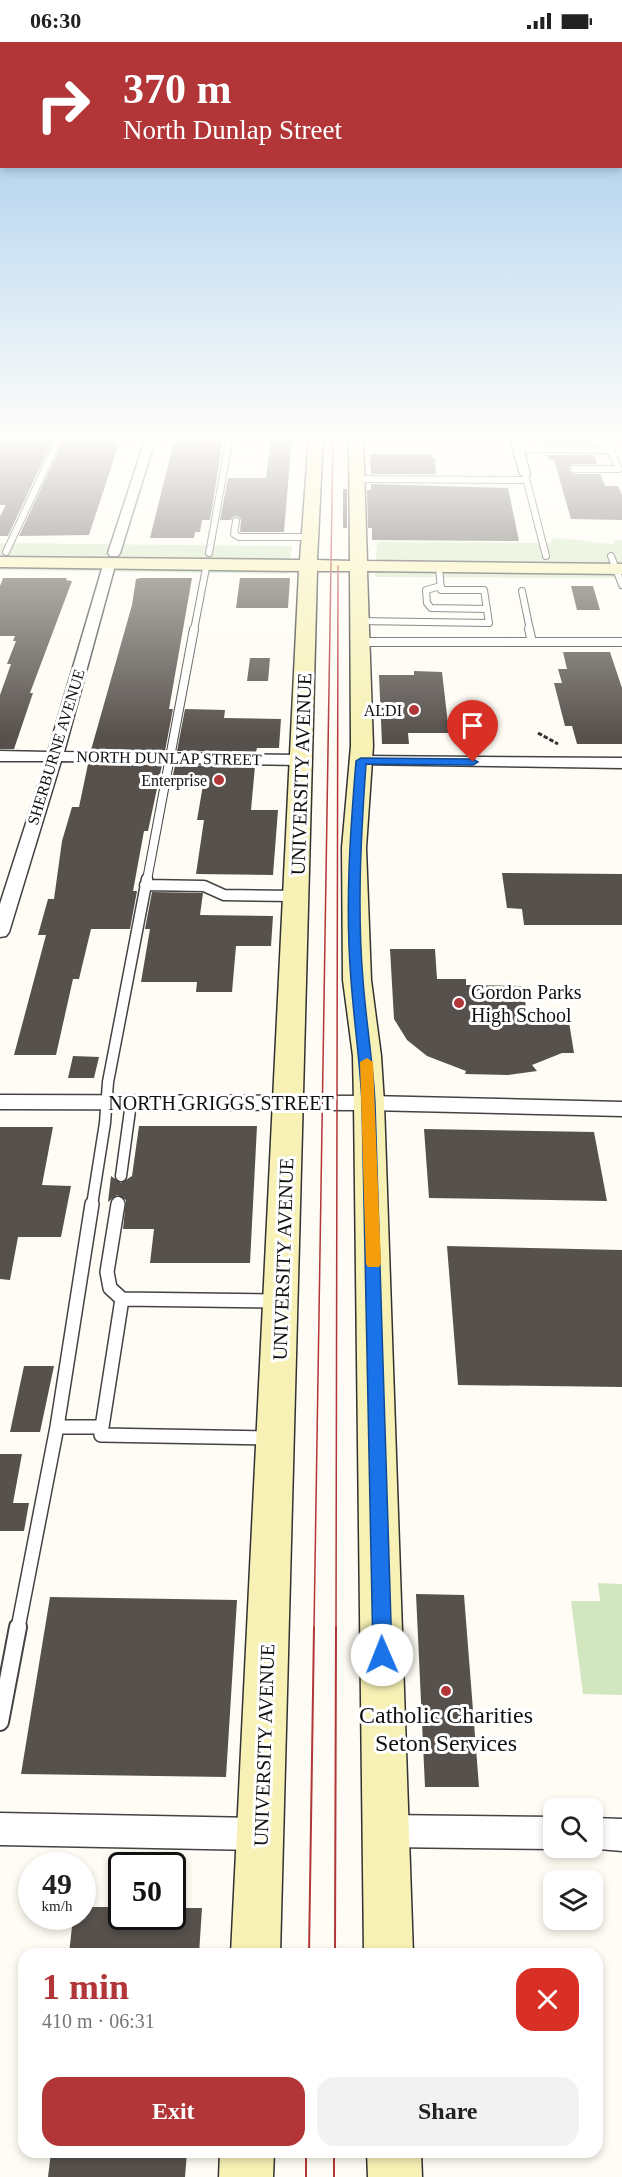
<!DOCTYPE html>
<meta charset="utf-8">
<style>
:root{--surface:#fff;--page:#f2f2f2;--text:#222;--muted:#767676;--accent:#b23538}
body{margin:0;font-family:"Times New Roman",serif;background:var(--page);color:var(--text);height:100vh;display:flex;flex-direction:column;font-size:22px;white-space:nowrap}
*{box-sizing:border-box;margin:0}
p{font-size:20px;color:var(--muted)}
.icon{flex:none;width:33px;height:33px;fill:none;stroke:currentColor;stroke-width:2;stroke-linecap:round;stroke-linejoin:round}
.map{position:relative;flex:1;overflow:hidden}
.side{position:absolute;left:18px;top:1906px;width:585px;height:210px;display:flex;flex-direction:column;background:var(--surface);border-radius:18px;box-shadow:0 3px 9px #0003}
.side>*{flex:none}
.hud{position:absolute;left:0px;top:0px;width:622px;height:126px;box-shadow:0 3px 9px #0003;background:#b23538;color:#fff;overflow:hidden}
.fabs{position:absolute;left:543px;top:1756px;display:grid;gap:12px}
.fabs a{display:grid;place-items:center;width:60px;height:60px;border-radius:12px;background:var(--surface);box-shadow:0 3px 9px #0003;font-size:30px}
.speed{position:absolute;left:18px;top:1810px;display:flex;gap:12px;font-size:30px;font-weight:700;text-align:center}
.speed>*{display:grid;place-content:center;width:78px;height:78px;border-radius:50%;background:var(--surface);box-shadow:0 3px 9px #0003;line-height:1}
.speed small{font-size:15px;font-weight:400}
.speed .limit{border:3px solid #111;border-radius:9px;background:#fff;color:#111}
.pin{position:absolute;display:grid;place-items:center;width:51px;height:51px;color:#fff;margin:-62px -26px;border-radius:50% 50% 50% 0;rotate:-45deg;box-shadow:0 0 6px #0007}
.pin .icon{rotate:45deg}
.me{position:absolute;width:66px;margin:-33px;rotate:359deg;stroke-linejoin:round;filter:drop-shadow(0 0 4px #0008)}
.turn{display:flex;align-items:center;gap:21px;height:126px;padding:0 24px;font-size:27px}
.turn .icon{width:78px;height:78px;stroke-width:2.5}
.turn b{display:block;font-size:42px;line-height:51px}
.round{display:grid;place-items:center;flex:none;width:63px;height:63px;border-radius:18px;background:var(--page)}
.overview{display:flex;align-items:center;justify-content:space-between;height:102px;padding:0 24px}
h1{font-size:36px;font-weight:700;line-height:45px;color:var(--accent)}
.cta{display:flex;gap:12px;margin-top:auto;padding:12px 24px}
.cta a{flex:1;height:69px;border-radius:18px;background:var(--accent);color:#fff;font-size:24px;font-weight:700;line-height:69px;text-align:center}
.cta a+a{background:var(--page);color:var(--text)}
.status{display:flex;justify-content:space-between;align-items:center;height:42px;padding:0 30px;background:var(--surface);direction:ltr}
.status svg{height:16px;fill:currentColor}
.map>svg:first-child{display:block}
.green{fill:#d2e6c0}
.building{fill:#57514d}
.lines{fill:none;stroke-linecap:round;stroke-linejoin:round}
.lane-far4-casing{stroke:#434343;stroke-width:8}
.lane-far3-casing{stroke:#434343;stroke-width:10}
.lane-far2-casing{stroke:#434343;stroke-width:13}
.lane-far1-casing{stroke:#434343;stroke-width:16}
.lane-casing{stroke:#434343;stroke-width:20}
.street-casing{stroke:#434343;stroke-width:3}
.secondary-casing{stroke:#323232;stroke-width:3}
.path{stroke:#323232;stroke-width:3;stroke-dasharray:4.5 2;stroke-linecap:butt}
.lane-far4{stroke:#fff;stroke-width:6}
.lane-far3{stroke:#fff;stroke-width:8}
.lane-far2{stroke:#fff;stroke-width:10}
.lane-far1{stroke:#fff;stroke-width:13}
.lane{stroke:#fff;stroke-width:16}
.street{fill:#fff;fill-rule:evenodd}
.secondary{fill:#f7f1b5;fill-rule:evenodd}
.tram-far1{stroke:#b23538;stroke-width:1.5}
.tram{stroke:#b23538;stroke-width:2}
.route{fill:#1a73e8;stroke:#114b97;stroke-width:1.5}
.slow{fill:#f59e0b}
.poi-dot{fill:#b23538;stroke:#fff;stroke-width:2}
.labels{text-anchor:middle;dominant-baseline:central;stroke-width:6;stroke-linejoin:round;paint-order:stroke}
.far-poi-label{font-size:16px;fill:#101010;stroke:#fff;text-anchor:end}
.far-street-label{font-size:16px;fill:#101010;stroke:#fff}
.street-label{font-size:20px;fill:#101010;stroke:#fff}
.poi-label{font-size:20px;fill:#101010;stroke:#fff;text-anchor:start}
.near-poi-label{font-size:24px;fill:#101010;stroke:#fff}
</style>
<div class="status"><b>06:30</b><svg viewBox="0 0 49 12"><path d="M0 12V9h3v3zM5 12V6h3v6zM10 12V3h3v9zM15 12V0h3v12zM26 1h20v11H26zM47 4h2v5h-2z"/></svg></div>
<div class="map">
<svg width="622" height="2135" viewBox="0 0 622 2135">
<rect width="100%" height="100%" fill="#fefcf4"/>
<path class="green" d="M 555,496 C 575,496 594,502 614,502 L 613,498 L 622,498 L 622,536 L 375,535 L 377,500 L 551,501 L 551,498 Z
M 0,501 L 292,504 L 288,532 L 0,528 Z
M 598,1541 L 622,1542 L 622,1653 L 583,1652 L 571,1559 L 600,1559 Z"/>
<path class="building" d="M 0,395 L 54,395 L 8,494 L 0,494 L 0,474 L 6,463 L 0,463 Z
M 65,395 L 121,395 L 89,493 L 19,494 Z
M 271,395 L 292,395 L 284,490 L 240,490 L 241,478 L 239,475 L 234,474 L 231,478 L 220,478 L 228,436 L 266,436 Z
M 541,395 L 588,395 L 590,403 L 543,402 Z
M 178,397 L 223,399 L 210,478 L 202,478 L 200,490 L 195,490 L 194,496 L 150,496 L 173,404 Z
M 370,412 L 431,412 L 432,416 L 435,416 L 436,432 L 371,432 Z
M 547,413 L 594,413 L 597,422 L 573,422 L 570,424 L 569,429 L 574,432 L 600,432 L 605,444 L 618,444 L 622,453 L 622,478 L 571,477 L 554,418 L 549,418 Z
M 371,442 L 508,446 L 519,499 L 372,498 L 372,486 L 368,486 L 367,448 L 371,448 Z
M 343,447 L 347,447 L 347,486 L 343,486 Z
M 3,536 L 67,536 L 66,538 L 72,539 L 30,651 L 33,651 L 14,707 L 0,707 L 0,653 L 11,622 L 7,622 L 16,599 L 13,599 L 15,594 L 0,594 L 0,544 Z
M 141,536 L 192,536 L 169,667 L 173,667 L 165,709 L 91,708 L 132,563 L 136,537 Z
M 240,536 L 290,536 L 288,566 L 236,566 Z
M 571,544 L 593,544 L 600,568 L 577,568 Z
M 563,610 L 610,610 L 622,646 L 622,702 L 577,702 L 572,684 L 565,684 L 554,641 L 562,641 L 558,627 L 567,627 Z
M 250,616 L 270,616 L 268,639 L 247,639 Z
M 414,629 L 442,630 L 449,691 L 408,691 L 409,702 L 382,702 L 379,633 L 414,633 Z
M 185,667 L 225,668 L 224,676 L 281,677 L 279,706 L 257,706 L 256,710 L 177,709 Z
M 88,722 L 162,723 L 148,789 L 144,789 L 133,849 L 137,849 L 130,887 L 91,887 L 79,937 L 73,937 L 56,1013 L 14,1013 L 46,893 L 38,893 L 48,857 L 54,857 L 62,799 L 72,765 L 79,765 Z
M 175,723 L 255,724 L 251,768 L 278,768 L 273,833 L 196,832 L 204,778 L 197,778 L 203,743 L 171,743 Z
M 502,831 L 622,832 L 622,883 L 524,883 L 522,867 L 507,866 Z
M 152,850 L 203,851 L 200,873 L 273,874 L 271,904 L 236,904 L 232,950 L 196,950 L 197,940 L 141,940 L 150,887 L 145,887 Z
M 390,907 L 435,907 L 437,937 L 466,937 L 466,943 L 523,944 L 528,980 L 569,980 L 574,1011 L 562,1011 L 532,1023 L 537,1029 L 508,1033 L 465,1032 L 466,1029 L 427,1014 L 407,998 L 394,977 Z
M 73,1014 L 99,1015 L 94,1036 L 68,1036 Z
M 139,1084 L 257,1084 L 250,1221 L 150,1221 L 154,1187 L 123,1187 L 126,1158 L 117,1153 L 108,1160 L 111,1134 L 121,1141 L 132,1134 Z
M 0,1085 L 53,1085 L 42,1143 L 71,1144 L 61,1195 L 18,1195 L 10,1238 L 0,1237 Z
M 424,1087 L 594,1090 L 607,1159 L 429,1156 Z
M 447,1204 L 622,1208 L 622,1345 L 458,1343 Z
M 24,1324 L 54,1324 L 40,1390 L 10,1390 Z
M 0,1412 L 22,1412 L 13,1461 L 29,1461 L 24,1489 L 0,1489 Z
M 416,1552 L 464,1553 L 479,1745 L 425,1745 Z
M 50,1555 L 237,1558 L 226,1735 L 21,1732 Z
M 82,1865 L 122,1865 L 122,1875 L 172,1875 L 172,1866 L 202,1866 L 199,1912 L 69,1912 L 73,1875 L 82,1875 Z
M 51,2110 L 187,2110 L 185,2135 L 48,2135 Z"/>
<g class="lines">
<g class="lane-far4-casing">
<path id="lane-far4" d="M 518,407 L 611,408
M 574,427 L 619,427 L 604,395
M 525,432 L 546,514
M 358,437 L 526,438
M 236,479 L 234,492 L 239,495 L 311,495
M 6,510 L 60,395
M 209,511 L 230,395
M 611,514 L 622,543
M 441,544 L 426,548 L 427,561 L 431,566 L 487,567
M 522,549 L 530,588
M 359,579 L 489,581 L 484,548 L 441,548 L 439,525
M 194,588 L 207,521"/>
</g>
<g class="lane-far3-casing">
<path id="lane-far3" d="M 529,587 L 532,600
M 359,600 L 622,600
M 147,838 L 194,587"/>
</g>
<g class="lane-far2-casing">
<path id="lane-far2" d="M 145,843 L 204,844 L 224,853 L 295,854
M 121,1134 L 131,1061
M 92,1163 L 105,1081 L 108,1040 L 147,837
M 117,1163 L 118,1160"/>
</g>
<g class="lane-far1-casing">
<path id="lane-far1" d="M 118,1162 L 107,1230 L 110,1246 L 122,1257
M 57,1385 L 102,1385 L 101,1393 L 270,1396
M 102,1385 L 122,1257 L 276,1259
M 18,1586 L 57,1385 L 92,1162"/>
</g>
<g class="lane-casing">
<path id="lane" d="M 0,1680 L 18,1585"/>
</g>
<g class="street-casing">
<path id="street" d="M 146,395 L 156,395 L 120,511 L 118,514 L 110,514 L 108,511 Z
M 510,395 L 520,395 L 530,432 L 529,434 L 525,435 L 520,432 Z
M 110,516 L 116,520 L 64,710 L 302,713 L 310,718 L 302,723 L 61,719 L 9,890 L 6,894 L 0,895 L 0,862 L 46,719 L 0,719 L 0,709 L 48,710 L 104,520 Z
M 361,714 L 622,716 L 622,726 L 356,722 L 353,719 Z
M 0,1053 L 369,1054 L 622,1060 L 622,1074 L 369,1068 L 0,1067 Z
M 0,1771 L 260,1776 L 272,1781 L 276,1792 L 272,1803 L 260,1808 L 0,1803 Z
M 386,1773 L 554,1775 L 554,1806 L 556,1806 L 554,1807 L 386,1805 L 374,1800 L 370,1789 L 374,1778 Z
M 592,1776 L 622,1777 L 622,1809 L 587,1806 L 592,1806 Z"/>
</g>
<g class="secondary-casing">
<path id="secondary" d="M 309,395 L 323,395 L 317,518 L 350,519 L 349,395 L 363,395 L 367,519 L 622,522 L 622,532 L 367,529 L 373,704 L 366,806 L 371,938 L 381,1014 L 384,1061 L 413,1912 L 364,1912 L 354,1061 L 353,1014 L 343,938 L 342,806 L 351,704 L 350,529 L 317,529 L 280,1912 L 231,1912 L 299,529 L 0,525 L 0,515 L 300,518 Z
M 220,2110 L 274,2110 L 273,2135 L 219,2135 Z
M 367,2110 L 421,2110 L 422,2135 L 368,2135 Z"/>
</g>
<path class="path" d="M 538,691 L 558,702"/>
<use href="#lane-far4" class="lane-far4"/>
<use href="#lane-far3" class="lane-far3"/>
<use href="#lane-far2" class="lane-far2"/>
<use href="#lane-far1" class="lane-far1"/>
<use href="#lane" class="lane"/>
<use href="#street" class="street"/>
<use href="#secondary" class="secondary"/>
<path class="tram-far1" d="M 314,1586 L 333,395
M 336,1586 L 338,524"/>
<path class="tram" d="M 309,1912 L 314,1585
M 335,1912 L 336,1585
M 306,2110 L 306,2135
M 334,2110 L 334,2135"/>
</g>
<linearGradient id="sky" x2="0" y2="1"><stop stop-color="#97c4eb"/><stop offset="0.57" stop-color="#fffefa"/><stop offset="1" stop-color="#fffefa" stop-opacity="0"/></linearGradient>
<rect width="622" height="694" fill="url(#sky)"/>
<path class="route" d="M 361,716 L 473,717 L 478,720 L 473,723 L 366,722 C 361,794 357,866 363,938 C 366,979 373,1020 375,1061 L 392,1613 L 389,1619 L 382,1621 L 376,1619 L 373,1613 L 362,1061 C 360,1020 354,980 351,938 C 345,865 350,792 356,719 Z"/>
<path class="slow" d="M 367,1016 L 373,1020 L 381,1222 L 379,1225 L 368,1225 L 366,1222 L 360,1020 Z"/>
<g class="poi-dot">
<circle cx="414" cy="668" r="6"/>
<circle cx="219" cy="738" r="6"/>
<circle cx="459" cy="961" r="6"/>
<circle cx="446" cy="1649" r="6"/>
</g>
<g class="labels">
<g class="far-poi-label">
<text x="402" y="668">ALDI</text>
<text x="207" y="738">Enterprise</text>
</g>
<g class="far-street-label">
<text transform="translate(56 705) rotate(-73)">SHERBURNE AVENUE</text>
<text transform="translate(169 716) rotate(1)">NORTH DUNLAP STREET</text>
</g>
<g class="street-label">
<text transform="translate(301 732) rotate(-88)">UNIVERSITY AVENUE</text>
<text x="221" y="1061">NORTH GRIGGS STREET</text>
<text transform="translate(283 1217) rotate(-88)">UNIVERSITY AVENUE</text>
<text transform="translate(264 1703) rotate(-88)">UNIVERSITY AVENUE</text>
</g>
<g class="poi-label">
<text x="471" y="950">Gordon Parks<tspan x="471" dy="23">High School</tspan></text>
</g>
<g class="near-poi-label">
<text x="446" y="1673">Catholic Charities<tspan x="446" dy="28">Seton Services</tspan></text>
</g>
</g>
</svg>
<div class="fabs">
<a><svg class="icon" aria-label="search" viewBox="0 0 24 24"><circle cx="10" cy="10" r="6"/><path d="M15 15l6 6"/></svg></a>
<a><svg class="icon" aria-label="layers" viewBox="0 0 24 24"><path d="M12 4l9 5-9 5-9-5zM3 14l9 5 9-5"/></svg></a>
</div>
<div class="speed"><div>49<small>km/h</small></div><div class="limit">50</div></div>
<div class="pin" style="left:473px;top:720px;background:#d93025"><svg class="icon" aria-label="arrive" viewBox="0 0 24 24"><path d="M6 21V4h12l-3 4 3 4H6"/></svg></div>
<svg class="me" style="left:382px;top:1613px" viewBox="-20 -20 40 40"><circle r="19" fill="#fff"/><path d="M0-13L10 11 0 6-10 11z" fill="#1a73e8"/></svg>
<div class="hud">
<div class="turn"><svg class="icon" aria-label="right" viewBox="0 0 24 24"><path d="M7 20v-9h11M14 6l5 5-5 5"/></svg><div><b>370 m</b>North Dunlap Street</div></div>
</div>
<section class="side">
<div class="overview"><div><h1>1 min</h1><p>410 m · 06:31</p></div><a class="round" style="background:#d93025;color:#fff"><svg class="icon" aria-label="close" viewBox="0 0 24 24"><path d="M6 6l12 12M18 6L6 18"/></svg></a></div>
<div class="cta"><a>Exit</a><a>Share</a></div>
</section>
</div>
